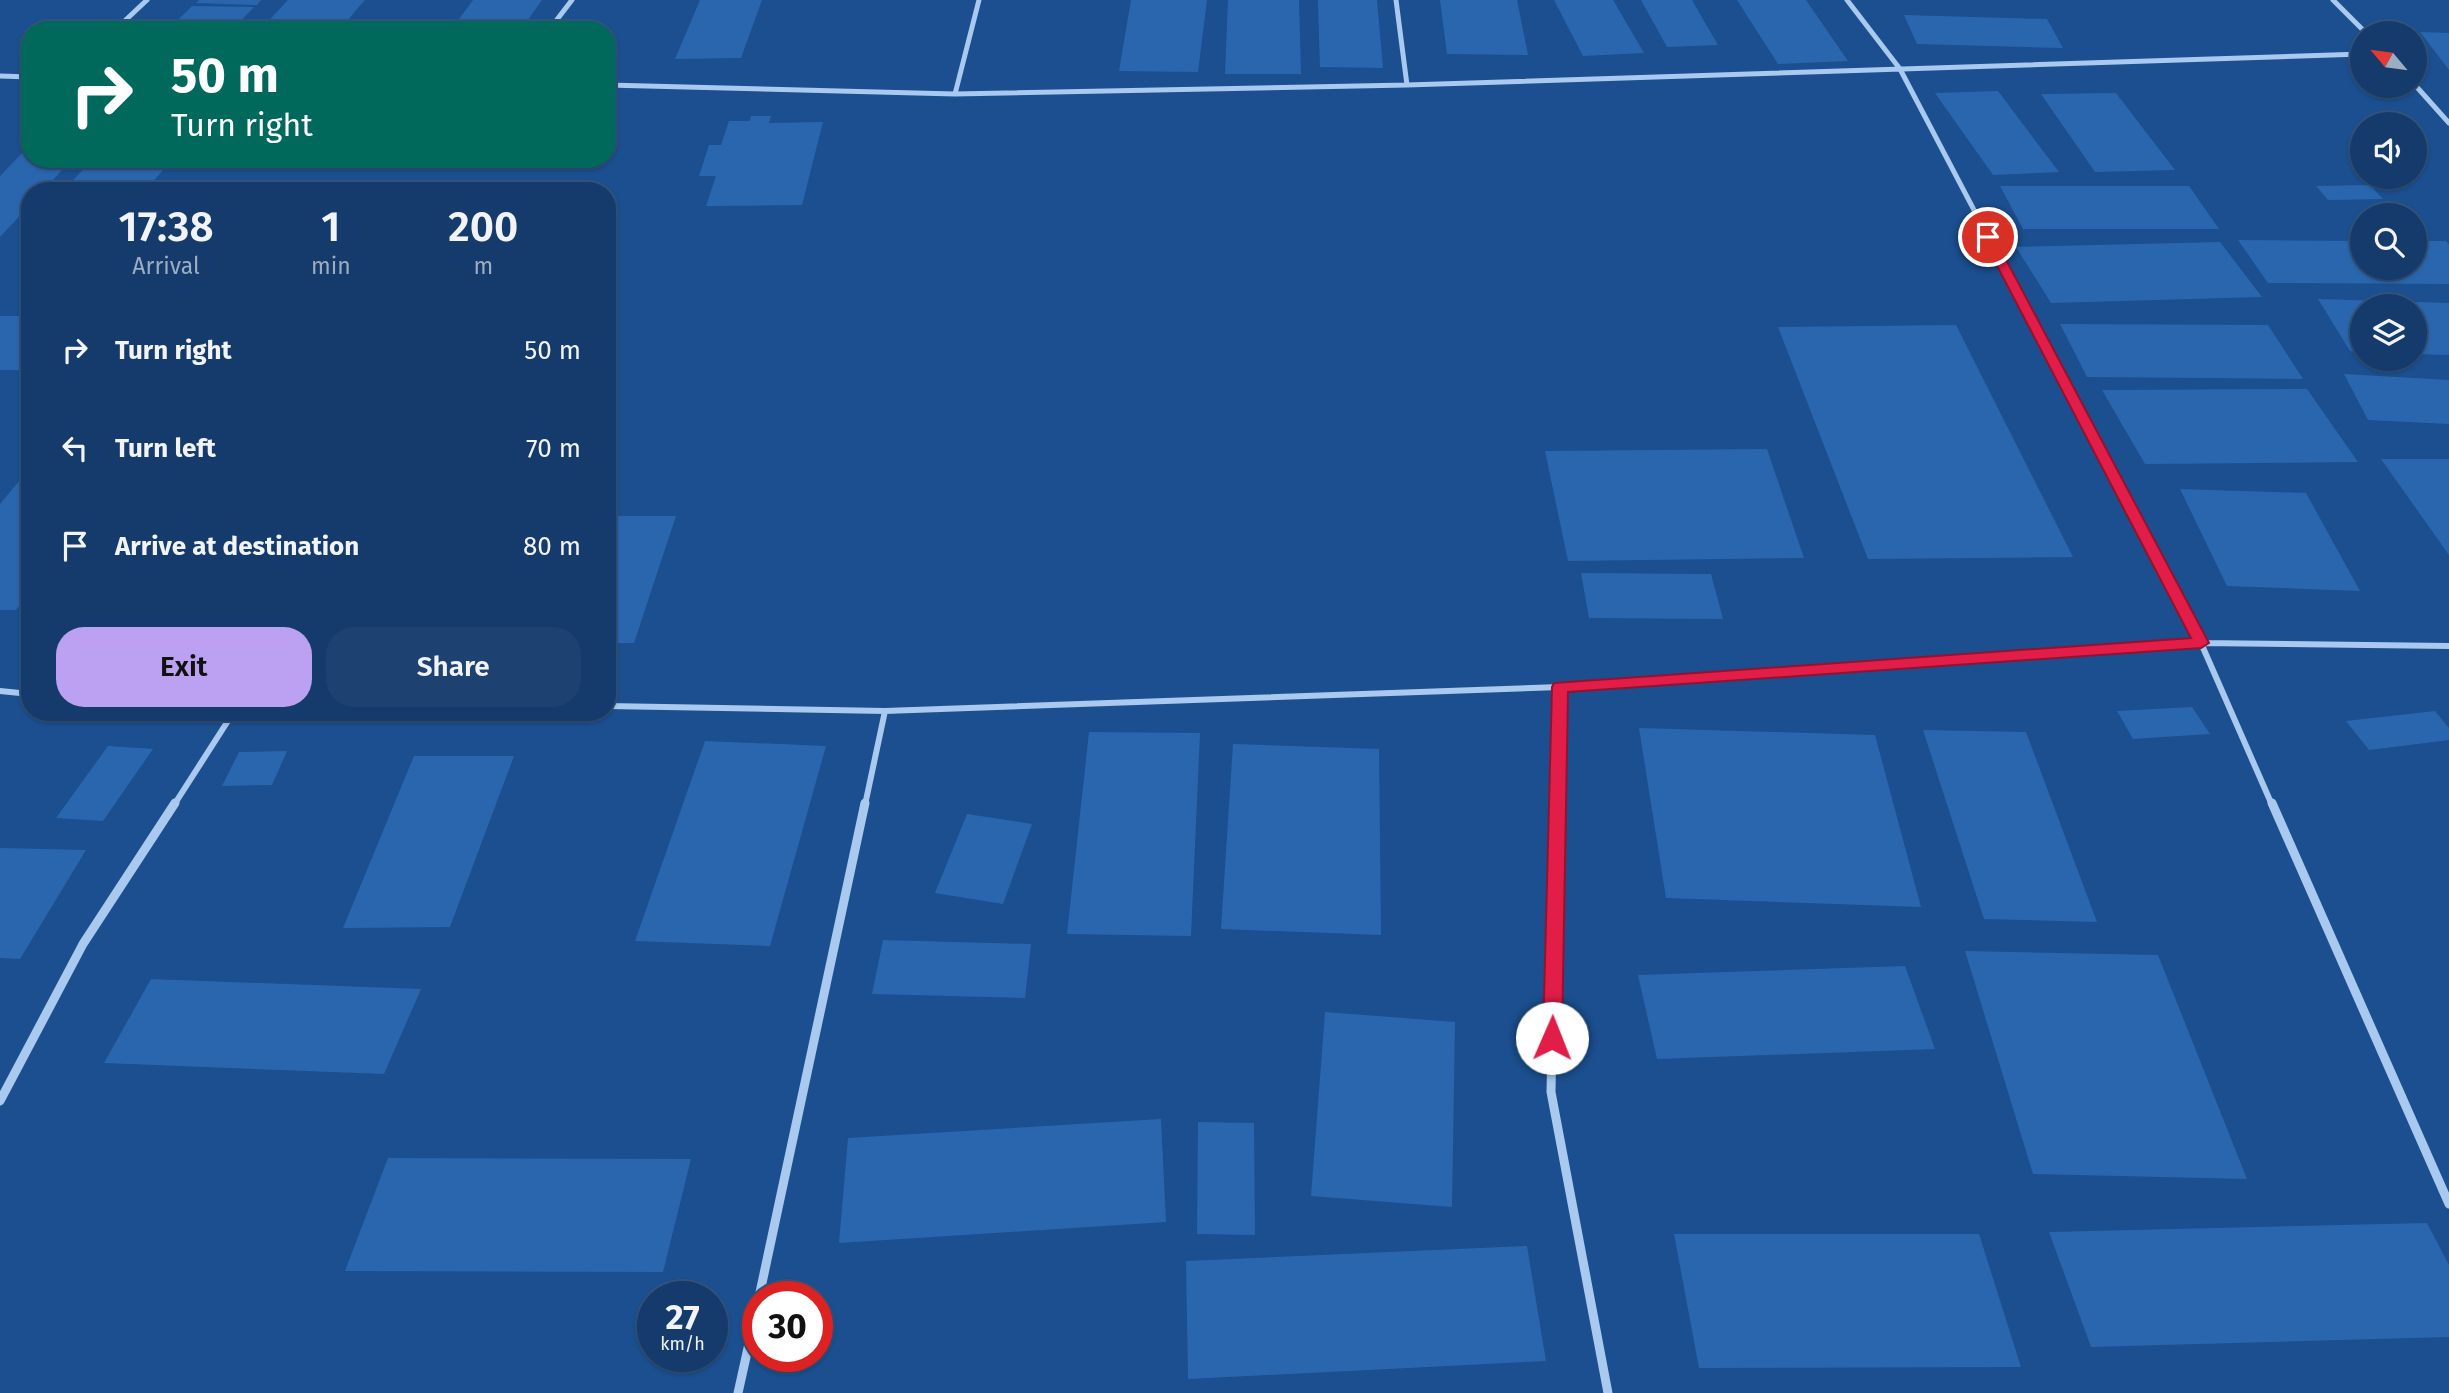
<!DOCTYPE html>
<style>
:root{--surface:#143b6b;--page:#1d4271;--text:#f1f3f6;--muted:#9dadc1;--line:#33557e;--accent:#bca0f2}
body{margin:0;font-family:"Fira Sans",sans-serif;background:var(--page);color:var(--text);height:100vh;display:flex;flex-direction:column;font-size:26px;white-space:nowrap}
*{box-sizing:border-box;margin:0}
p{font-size:23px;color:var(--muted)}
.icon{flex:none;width:38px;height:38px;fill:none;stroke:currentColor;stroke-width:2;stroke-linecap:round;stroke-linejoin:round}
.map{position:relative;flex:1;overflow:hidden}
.sheet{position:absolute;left:21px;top:182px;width:595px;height:539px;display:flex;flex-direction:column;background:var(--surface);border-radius:28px;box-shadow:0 2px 5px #0004,0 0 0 2px var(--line)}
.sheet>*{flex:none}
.guide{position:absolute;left:21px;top:21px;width:595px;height:147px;border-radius:28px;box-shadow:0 2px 5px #0004,0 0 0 2px var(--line);background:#00695c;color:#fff;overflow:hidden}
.needle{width:46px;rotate:299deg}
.fabs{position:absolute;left:2350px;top:21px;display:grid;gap:14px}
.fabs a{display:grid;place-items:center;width:77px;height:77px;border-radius:50%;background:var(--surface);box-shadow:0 2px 5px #0004,0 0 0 2px var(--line);font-size:35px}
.speed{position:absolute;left:637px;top:1281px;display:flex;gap:14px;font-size:35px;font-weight:700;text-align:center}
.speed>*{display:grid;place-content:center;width:91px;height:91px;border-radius:50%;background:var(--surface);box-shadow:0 2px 5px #0004,0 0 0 2px var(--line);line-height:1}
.speed small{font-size:18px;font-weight:400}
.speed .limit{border:10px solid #d22;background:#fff;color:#111}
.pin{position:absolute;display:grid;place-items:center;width:60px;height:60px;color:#fff;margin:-30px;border:4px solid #fff;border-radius:50%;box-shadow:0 2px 7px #0007}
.me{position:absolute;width:77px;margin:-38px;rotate:1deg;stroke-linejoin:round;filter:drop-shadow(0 0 5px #0008)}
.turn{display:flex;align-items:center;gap:24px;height:147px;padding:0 35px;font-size:32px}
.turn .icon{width:91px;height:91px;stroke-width:2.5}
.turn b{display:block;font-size:49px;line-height:60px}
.eta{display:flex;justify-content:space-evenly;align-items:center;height:119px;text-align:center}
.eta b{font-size:42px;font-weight:600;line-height:49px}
.button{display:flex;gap:14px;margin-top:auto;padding:14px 35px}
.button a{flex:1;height:80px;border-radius:28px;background:var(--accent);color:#111;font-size:28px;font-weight:600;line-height:80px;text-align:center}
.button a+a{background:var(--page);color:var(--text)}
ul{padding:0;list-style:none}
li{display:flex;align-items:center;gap:21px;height:98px;padding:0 35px}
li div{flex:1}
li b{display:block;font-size:26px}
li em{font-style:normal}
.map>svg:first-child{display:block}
.building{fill:#2a66ad}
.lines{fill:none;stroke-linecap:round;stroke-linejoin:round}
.street-far2{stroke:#a9c9ee;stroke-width:5}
.street-far1{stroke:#a9c9ee;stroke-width:6}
.street{stroke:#a9c9ee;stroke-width:9}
.route{fill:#e11d48;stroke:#92132f;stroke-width:2}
</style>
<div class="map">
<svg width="2449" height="1393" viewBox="0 0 2449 1393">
<rect width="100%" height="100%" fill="#1b4f8f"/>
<path class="building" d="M 199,0 L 261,0 L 257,5 L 196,3 Z
M 288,0 L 365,0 L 339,30 L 260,30 Z
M 473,0 L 542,0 L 521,30 L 451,30 Z
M 700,0 L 762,0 L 741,58 L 675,59 Z
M 1131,0 L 1207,0 L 1198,72 L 1119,71 Z
M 1228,0 L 1299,0 L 1301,74 L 1225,74 Z
M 1318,0 L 1377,0 L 1383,68 L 1320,67 Z
M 1440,0 L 1517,0 L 1528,55 L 1447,54 Z
M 1554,0 L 1613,0 L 1644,53 L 1583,56 Z
M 1641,0 L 1692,0 L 1718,45 L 1667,47 Z
M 1737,0 L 1806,0 L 1848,61 L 1778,64 Z
M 192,6 L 254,7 L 232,30 L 168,30 Z
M 1904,15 L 2047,19 L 2063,48 L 1917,44 Z
M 2420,32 L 2449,33 L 2449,70 Z
M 1998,91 L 2059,172 L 1993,175 L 1935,93 Z
M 2116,93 L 2175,170 L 2095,172 L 2041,94 Z
M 751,116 L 771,116 L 769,123 L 823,122 L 802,205 L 706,206 L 716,176 L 699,176 L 709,145 L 721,145 L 729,121 L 750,121 Z
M 30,145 L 30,159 L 72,159 L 43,191 L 30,191 L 30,205 L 0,237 L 0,176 Z
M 93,159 L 125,159 L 123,161 L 170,162 L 145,191 L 63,191 Z
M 2370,185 L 2383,199 L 2328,200 L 2316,186 Z
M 2000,186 L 2189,186 L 2219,229 L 2023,229 Z
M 2238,240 L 2362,241 L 2362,268 L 2415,268 L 2415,241 L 2446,241 L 2449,244 L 2449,284 L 2268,283 Z
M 2220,242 L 2262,297 L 2051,303 L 2016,247 Z
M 2318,299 L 2449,303 L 2449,355 L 2415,354 L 2415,306 L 2362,306 L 2362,352 L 2350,351 Z
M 0,316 L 30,316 L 30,370 L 0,370 Z
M 2060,324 L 2268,325 L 2303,379 L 2087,377 Z
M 1956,325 L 2073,557 L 1868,559 L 1778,327 Z
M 2344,374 L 2449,380 L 2449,424 L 2368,420 Z
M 2307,389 L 2358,462 L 2145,464 L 2102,390 Z
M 1767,449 L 1804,558 L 1568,561 L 1545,451 Z
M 2381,459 L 2449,459 L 2449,555 Z
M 30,468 L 30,593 L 16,610 L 0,610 L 0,504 Z
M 2180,489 L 2306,493 L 2360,591 L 2227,586 Z
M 616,516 L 676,516 L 634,643 L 607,643 L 607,541 Z
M 1581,573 L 1711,574 L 1723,619 L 1589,618 Z
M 2192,707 L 2210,734 L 2133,739 L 2117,711 Z
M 2435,711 L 2449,728 L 2449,740 L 2369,750 L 2346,721 Z
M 1639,728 L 1875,735 L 1921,907 L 1666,898 Z
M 1923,730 L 2026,732 L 2097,922 L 1984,919 Z
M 1089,732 L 1200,733 L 1191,936 L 1067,934 Z
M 705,741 L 826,746 L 770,946 L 635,941 Z
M 1233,744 L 1379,749 L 1381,935 L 1221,929 Z
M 108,746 L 153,749 L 103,821 L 56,818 Z
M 287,751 L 272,785 L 222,786 L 239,752 Z
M 414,756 L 514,756 L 450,927 L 343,928 Z
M 967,814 L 1032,824 L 1003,904 L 935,893 Z
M 0,848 L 86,850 L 20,959 L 0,958 Z
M 883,940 L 1031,944 L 1025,998 L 872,994 Z
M 1965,951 L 2158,955 L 2247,1179 L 2033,1174 Z
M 1905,966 L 1935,1049 L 1657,1059 L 1638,975 Z
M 151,979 L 421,989 L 384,1074 L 104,1063 Z
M 1325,1012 L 1455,1022 L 1452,1207 L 1311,1196 Z
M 1161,1119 L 1166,1222 L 839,1243 L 848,1138 Z
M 1198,1122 L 1254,1123 L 1255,1235 L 1197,1234 Z
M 388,1158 L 691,1159 L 663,1272 L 345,1271 Z
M 2427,1223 L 2449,1265 L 2449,1337 L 2091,1347 L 2049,1232 Z
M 1674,1234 L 1979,1234 L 2021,1367 L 1699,1368 Z
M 1527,1246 L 1546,1361 L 1188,1379 L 1186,1261 Z"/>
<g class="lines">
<path class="street-far2" d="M 1396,0 L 1407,85
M 1847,0 L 1900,69 L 2048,351
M 2333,0 L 2366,33
M 115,30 L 147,0
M 549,30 L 572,0
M 0,76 L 30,77
M 607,85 L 955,94 L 1407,85 L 2362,54
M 2415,85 L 2449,123
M 955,94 L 979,0"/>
<path class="street-far1" d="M 2047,349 L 2201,643 L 2272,805
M 0,691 L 30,694
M 607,706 L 885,711 L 1560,687 L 2201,643 L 2449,646
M 222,712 L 290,712
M 174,805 L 233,713
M 865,805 L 885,711
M 1557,805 L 1560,687"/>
<path class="street" d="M 1557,803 L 1551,1092 L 1608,1393
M 2272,803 L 2449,1204
M 0,1101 L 83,944 L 175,803
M 759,1297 L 865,803
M 738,1393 L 758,1303"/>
</g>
<path class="route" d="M 1988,233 L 1994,237 L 2209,643 L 2201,648 L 1568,692 L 1562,1038 L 1559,1044 L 1552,1046 L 1546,1044 L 1543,1038 L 1552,687 L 1554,683 L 2191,638 L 1982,237 Z"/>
</svg>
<div class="fabs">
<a><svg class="needle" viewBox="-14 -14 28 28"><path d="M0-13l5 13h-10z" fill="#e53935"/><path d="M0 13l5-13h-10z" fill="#9dadc1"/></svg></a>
<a><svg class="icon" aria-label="sound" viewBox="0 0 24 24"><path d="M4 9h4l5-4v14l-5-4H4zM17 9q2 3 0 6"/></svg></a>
<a><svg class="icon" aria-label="search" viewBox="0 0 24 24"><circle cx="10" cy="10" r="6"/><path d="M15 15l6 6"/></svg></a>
<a><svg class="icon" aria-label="layers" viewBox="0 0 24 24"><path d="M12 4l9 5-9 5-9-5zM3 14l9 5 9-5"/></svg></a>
</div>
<div class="speed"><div>27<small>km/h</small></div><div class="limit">30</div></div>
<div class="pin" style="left:1988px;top:237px;background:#d93025"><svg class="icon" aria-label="arrive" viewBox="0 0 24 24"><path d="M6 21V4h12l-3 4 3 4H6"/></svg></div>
<svg class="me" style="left:1552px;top:1038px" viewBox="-20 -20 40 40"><circle r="19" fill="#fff"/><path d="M0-13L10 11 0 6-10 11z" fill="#e11d48"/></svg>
<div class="guide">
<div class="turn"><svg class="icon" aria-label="right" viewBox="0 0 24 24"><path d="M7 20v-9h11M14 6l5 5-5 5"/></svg><div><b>50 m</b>Turn right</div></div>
</div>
<section class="sheet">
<div class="eta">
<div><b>17:38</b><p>Arrival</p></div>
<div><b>1</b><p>min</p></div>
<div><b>200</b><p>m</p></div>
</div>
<ul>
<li><svg class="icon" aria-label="right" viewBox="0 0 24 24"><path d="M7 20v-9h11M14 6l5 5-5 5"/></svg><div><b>Turn right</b></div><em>50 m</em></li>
<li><svg class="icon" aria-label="left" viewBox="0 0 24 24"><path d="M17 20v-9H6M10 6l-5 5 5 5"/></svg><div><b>Turn left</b></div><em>70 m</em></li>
<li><svg class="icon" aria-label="arrive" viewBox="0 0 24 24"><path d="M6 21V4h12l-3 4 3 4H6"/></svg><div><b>Arrive at destination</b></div><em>80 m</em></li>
</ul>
<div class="button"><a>Exit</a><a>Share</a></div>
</section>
</div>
